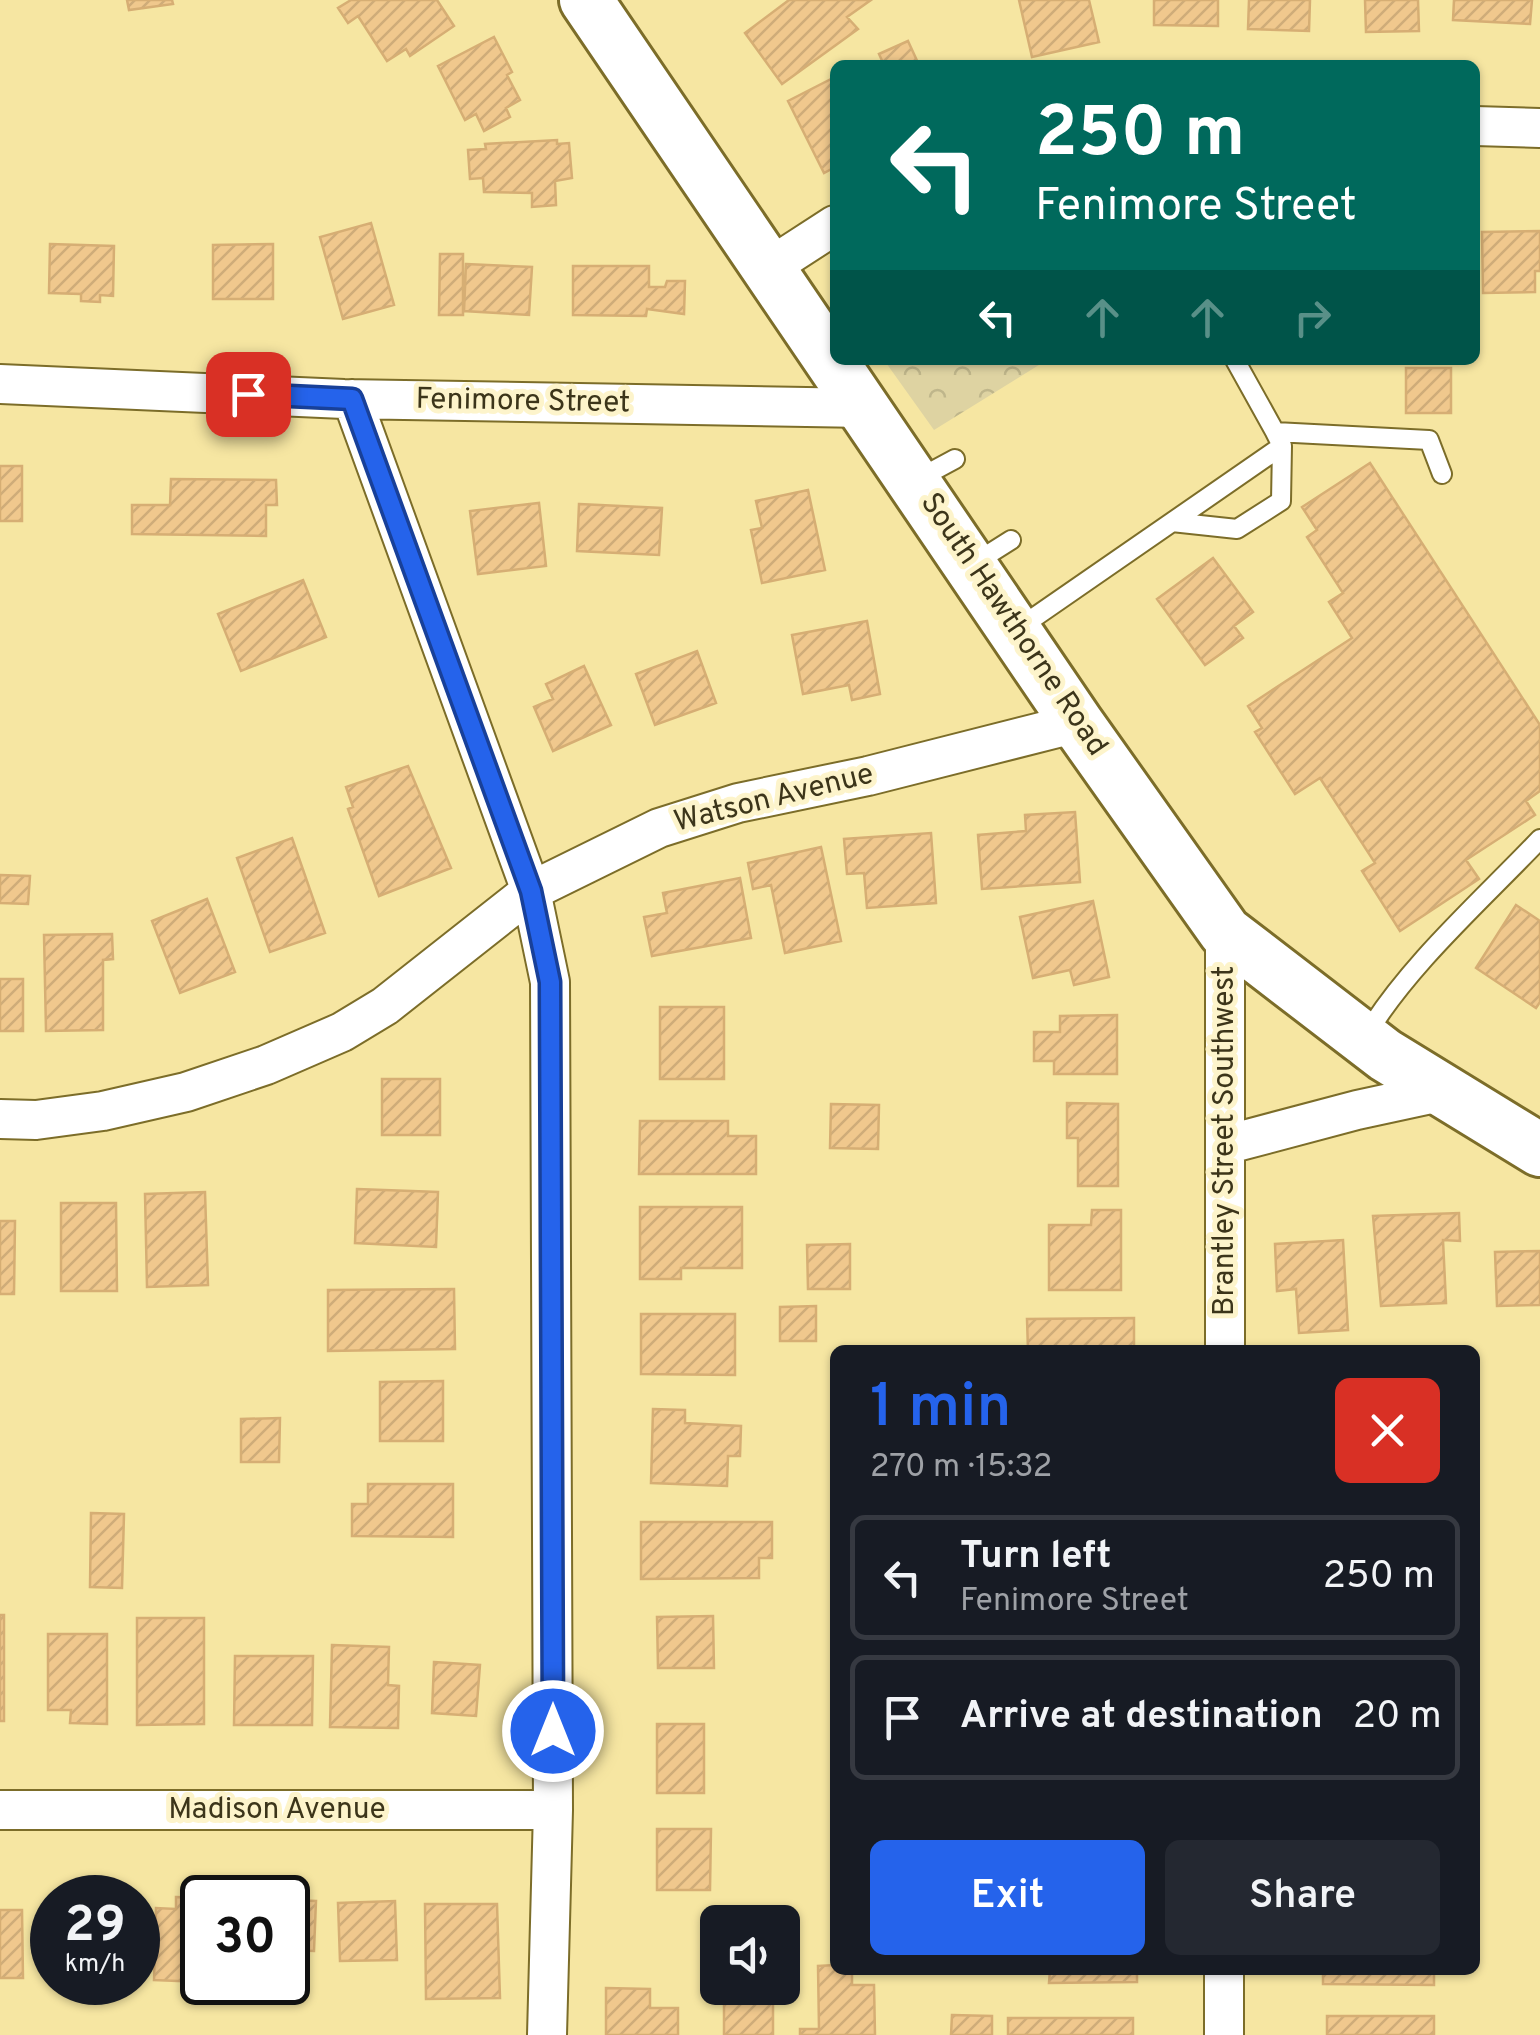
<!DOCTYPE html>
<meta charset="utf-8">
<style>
:root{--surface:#171b24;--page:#242831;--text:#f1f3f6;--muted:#9ea1a6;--line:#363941;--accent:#2563eb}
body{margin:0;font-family:Overpass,sans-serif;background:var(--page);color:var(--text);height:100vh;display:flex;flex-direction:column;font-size:38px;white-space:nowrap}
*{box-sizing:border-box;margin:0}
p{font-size:32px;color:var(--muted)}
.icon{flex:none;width:55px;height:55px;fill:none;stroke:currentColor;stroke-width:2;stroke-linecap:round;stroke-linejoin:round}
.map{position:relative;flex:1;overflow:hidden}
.details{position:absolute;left:830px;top:1345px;width:650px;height:630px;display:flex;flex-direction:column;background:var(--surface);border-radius:15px;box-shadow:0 2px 8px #0004}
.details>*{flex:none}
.banner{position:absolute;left:830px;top:60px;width:650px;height:305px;border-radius:15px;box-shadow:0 2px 8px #0004;background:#00695c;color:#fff;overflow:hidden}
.fabs{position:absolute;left:700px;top:1905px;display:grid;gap:20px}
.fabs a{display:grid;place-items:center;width:100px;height:100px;border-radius:15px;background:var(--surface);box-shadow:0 2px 8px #0004;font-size:50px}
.speed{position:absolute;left:30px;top:1875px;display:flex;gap:20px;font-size:50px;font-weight:700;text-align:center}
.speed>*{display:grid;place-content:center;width:130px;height:130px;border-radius:50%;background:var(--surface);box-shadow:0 2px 8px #0004;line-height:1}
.speed small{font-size:25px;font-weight:400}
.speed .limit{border:5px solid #111;border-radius:15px;background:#fff;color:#111}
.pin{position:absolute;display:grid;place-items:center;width:85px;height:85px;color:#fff;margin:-42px;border-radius:20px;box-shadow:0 5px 15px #0006}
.me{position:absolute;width:110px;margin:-55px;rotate:0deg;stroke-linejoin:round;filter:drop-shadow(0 0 8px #0008)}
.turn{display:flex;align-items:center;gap:35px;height:210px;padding:0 40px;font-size:45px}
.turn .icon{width:130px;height:130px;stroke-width:2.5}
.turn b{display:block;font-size:70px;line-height:85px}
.lanes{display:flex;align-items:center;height:95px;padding:0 40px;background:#0003;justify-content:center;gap:50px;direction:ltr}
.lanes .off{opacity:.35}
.round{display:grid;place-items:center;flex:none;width:105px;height:105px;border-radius:15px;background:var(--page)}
.head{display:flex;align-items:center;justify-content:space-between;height:170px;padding:0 40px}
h1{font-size:60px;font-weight:600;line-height:75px;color:var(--accent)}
.button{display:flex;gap:20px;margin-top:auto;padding:20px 40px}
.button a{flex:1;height:115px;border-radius:15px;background:var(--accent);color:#fff;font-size:40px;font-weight:600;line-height:115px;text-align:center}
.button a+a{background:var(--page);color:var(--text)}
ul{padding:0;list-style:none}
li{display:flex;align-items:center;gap:30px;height:125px;margin:0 20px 15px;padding:0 20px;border:5px solid var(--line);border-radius:15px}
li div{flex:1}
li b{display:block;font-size:38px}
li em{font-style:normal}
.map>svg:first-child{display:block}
.forest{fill:url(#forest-crowns)}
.building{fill:url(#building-hatch);stroke:#d6ae74;stroke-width:2.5}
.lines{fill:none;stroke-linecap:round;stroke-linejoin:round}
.service-casing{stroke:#7c6d29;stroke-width:22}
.minor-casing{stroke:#7c6d29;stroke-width:42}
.secondary-casing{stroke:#7c6d29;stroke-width:58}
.service{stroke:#fff;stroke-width:18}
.minor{stroke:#fff;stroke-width:38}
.secondary{stroke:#fff;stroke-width:52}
.route-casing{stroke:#184099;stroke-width:25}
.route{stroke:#2563eb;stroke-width:18}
.labels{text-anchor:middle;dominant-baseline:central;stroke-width:10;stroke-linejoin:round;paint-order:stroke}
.street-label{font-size:30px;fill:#3c351a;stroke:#fdf4cb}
</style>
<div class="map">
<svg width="1540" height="2035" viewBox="0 0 1540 2035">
<defs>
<pattern id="forest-crowns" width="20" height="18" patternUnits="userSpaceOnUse" patternTransform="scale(2.5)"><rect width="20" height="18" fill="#ded3a2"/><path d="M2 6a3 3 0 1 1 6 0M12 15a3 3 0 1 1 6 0" fill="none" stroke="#bfb68b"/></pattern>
<pattern id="building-hatch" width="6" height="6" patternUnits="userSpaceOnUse" patternTransform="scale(2.5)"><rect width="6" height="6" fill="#f0c88d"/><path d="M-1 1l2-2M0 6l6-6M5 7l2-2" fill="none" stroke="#cfac79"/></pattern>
</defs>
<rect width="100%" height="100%" fill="#f6e6a2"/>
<path class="forest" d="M 884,360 L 1047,360 L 934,430 Z"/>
<path class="building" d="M 127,0 L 172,0 L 173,4 L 129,10 Z
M 351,0 L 437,0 L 454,26 L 410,56 L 406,49 L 387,61 L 358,16 L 348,23 L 338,8 Z
M 789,0 L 871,0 L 847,17 L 858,29 L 782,84 L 745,33 Z
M 1019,0 L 1089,0 L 1099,42 L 1032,57 Z
M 1154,0 L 1218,0 L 1218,26 L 1154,25 Z
M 1249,0 L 1310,0 L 1309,31 L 1248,29 Z
M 1365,0 L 1418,0 L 1419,31 L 1366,32 Z
M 1454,0 L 1532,0 L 1530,24 L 1453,20 Z
M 494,37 L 512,72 L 507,75 L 520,100 L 506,108 L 510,117 L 484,131 L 476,114 L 465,120 L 438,66 Z
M 908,41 L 919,65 L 884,65 L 879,54 Z
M 835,77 L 835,167 L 824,173 L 788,101 Z
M 557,140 L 557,144 L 569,143 L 572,178 L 555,181 L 556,205 L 532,207 L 532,193 L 484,192 L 483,178 L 470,179 L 468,150 L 486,149 L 485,144 Z
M 371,223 L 394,305 L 343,319 L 320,237 Z
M 1540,231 L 1540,271 L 1535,271 L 1535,292 L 1483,293 L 1482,232 Z
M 50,244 L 114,246 L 113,296 L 100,295 L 100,302 L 81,301 L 81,294 L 49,293 Z
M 273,244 L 273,299 L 213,299 L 213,245 Z
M 440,254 L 463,254 L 463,315 L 439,315 Z
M 466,264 L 532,267 L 529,315 L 464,311 Z
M 573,266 L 649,266 L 649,287 L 665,287 L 667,281 L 685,281 L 684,314 L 647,309 L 646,316 L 573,315 Z
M 1406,368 L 1451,368 L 1451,413 L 1406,413 Z
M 1370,463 L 1540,725 L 1540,791 L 1526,801 L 1535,815 L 1466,860 L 1479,879 L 1400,931 L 1362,871 L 1375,863 L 1320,778 L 1295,794 L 1255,732 L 1262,728 L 1248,706 L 1352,638 L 1329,602 L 1343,593 L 1307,537 L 1317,530 L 1302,507 Z
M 0,466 L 22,466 L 22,521 L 0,521 Z
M 171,479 L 276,480 L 277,505 L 266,505 L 266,536 L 132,534 L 132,505 L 170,505 Z
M 808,490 L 825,570 L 762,583 L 751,530 L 762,528 L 756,501 Z
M 539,503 L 546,566 L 478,574 L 470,511 Z
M 579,504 L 662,508 L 659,555 L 577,551 Z
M 1213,558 L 1253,612 L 1234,626 L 1243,638 L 1205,665 L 1157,599 Z
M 303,580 L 326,637 L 241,671 L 218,614 Z
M 867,621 L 880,694 L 852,700 L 849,685 L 803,694 L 792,635 Z
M 697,651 L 716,703 L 655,725 L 636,674 Z
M 584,666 L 611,725 L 553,751 L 534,707 L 553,699 L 546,684 Z
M 408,766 L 451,868 L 379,896 L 348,809 L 353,807 L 346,787 Z
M 1075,812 L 1080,882 L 982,889 L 978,835 L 1026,831 L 1025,815 Z
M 931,833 L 936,903 L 867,908 L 864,873 L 847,874 L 844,839 Z
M 292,838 L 325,933 L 270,952 L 237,858 Z
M 821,847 L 841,941 L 785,953 L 771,885 L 753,889 L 748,863 Z
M 0,875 L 30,876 L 28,904 L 0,903 Z
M 740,878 L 751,938 L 652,956 L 644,917 L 667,913 L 663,893 Z
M 207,899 L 235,972 L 180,993 L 152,921 Z
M 1093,901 L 1109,977 L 1074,985 L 1070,970 L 1033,978 L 1020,917 Z
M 1516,905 L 1540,921 L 1540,1002 L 1536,1008 L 1476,968 Z
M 112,934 L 113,959 L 103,960 L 103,1030 L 46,1031 L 44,935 Z
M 0,979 L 23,979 L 23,1031 L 0,1031 Z
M 660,1007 L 724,1007 L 724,1079 L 660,1079 Z
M 1117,1015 L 1117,1074 L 1054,1074 L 1054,1061 L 1034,1061 L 1034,1032 L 1060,1032 L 1060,1016 Z
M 382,1079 L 440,1079 L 440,1135 L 382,1135 Z
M 1067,1103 L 1118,1104 L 1118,1186 L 1078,1186 L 1078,1138 L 1067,1138 Z
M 831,1104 L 879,1105 L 878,1149 L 830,1148 Z
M 640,1121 L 728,1121 L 728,1136 L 756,1136 L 756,1174 L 639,1174 Z
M 357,1189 L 438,1192 L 436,1247 L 355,1243 Z
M 205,1192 L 208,1285 L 147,1287 L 145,1194 Z
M 61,1203 L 116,1203 L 117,1291 L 61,1291 Z
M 640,1207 L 742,1207 L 742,1268 L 681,1268 L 681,1279 L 640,1279 Z
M 1092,1210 L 1121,1210 L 1121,1290 L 1049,1290 L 1049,1225 L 1091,1225 Z
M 1459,1213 L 1460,1241 L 1443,1240 L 1446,1303 L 1381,1306 L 1373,1216 Z
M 0,1221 L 15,1221 L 14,1294 L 0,1294 Z
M 1343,1240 L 1348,1330 L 1299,1333 L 1296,1289 L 1277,1291 L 1275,1244 Z
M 850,1244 L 850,1289 L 808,1289 L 807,1245 Z
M 1540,1251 L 1540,1305 L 1497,1306 L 1495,1252 Z
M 454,1289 L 455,1349 L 328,1351 L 328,1290 Z
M 816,1306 L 816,1341 L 780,1341 L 780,1307 Z
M 641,1314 L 735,1314 L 735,1375 L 641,1374 Z
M 1134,1318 L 1134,1350 L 1028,1350 L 1027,1319 Z
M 443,1381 L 443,1441 L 380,1441 L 380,1382 Z
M 653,1409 L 685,1410 L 685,1423 L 741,1426 L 740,1456 L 728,1456 L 727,1486 L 651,1483 Z
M 280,1418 L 279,1462 L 241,1462 L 241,1419 Z
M 368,1484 L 453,1484 L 453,1537 L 352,1536 L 352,1504 L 368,1504 Z
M 91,1513 L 124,1514 L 122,1588 L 90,1587 Z
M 641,1522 L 772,1522 L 772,1558 L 759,1558 L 759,1578 L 641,1579 Z
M 0,1615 L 4,1615 L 4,1721 L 0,1721 Z
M 713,1616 L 714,1668 L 658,1668 L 657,1617 Z
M 137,1618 L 204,1618 L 204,1724 L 137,1725 Z
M 48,1634 L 107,1634 L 107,1724 L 70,1723 L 71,1710 L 48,1710 Z
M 332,1645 L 389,1647 L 388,1685 L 399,1686 L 398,1728 L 330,1727 Z
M 235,1656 L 313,1656 L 312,1725 L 234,1725 Z
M 434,1662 L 480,1665 L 476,1716 L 432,1713 Z
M 657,1724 L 704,1724 L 704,1793 L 657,1793 Z
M 657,1829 L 711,1829 L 710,1890 L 657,1890 Z
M 176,1897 L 202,1898 L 202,1982 L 154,1980 L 156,1908 L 176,1909 Z
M 288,1900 L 316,1901 L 314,1951 L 288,1950 Z
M 395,1901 L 397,1960 L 340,1961 L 338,1903 Z
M 425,1904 L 497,1904 L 500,1998 L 426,1999 Z
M 0,1910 L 22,1910 L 23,1978 L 0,1978 Z
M 835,1965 L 835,1970 L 852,1970 L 852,1985 L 874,1985 L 875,2035 L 800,2035 L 800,2029 L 819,2029 L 818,1966 Z
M 1050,1970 L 1137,1970 L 1137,1982 L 1049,1983 Z
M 1323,1970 L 1434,1970 L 1434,1985 L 1323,1984 Z
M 606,1988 L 650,1989 L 650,2008 L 678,2008 L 678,2035 L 606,2035 Z
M 724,1988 L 773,1988 L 773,2035 L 724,2035 Z
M 952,2015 L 992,2016 L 992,2035 L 951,2035 Z
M 1327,2016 L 1434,2016 L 1434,2035 L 1327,2035 Z
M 1008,2018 L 1133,2018 L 1133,2035 L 1008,2035 Z"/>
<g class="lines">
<g class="service-casing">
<path id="service" d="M 1235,360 L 1275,432 L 1429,440 L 1442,474
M 916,480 L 955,459
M 1172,522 L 1237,529 L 1281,501 L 1282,446
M 973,564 L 1011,540
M 1016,630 L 1282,446 L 1275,432
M 1365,1037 C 1407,966 1483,899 1540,839"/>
</g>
<g class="minor-casing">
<path id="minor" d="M 1475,126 L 1540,128
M 770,267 L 835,225
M 0,384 L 344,399 L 866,408
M 352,399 L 531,891 L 550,982 L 553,1810 L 547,2035
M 0,1119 L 36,1120 L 103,1111 L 186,1092 L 266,1065 L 342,1032 L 385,1006 L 531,891 L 659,828 L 738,803 L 868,776 L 1077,723
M 1225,1145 L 1357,1110 L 1445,1091
M 1225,1350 L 1225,932
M 0,1810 L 553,1810
M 1224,2035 L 1224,1970"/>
</g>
<g class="secondary-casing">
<path id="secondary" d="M 586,0 L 1077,723 L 1225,932 L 1385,1055 L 1540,1150"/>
</g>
<use href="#service" class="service"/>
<use href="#minor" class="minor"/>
<use href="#secondary" class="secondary"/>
</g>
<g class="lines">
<g class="route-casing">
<path id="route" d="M 248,394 L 352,399 L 531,891 L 550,982 L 553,1731"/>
</g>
<use href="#route" class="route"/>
</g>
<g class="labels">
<g class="street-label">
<text transform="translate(523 402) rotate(1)">Fenimore Street</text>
<text transform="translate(1013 625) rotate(56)">South Hawthorne Road</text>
<text transform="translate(774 799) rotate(-14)">Watson Avenue</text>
<text transform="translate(1225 1141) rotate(-90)">Brantley Street Southwest</text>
<text x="277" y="1810">Madison Avenue</text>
</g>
</g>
</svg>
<div class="fabs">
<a><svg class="icon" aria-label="sound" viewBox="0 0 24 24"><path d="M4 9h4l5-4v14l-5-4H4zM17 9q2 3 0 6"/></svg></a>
</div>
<div class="speed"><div>29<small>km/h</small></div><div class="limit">30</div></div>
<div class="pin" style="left:248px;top:394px;background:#d93025"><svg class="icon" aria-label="arrive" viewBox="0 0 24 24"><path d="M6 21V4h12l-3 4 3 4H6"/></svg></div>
<svg class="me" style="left:553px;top:1731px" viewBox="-20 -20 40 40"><circle r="17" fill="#2563eb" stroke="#fff" stroke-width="3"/><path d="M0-11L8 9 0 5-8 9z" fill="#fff"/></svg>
<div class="banner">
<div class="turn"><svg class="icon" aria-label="left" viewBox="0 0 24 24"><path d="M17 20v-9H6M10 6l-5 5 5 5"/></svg><div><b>250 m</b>Fenimore Street</div></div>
<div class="lanes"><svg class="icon" aria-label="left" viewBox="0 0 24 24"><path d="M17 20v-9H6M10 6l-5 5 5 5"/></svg><svg class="icon off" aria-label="ahead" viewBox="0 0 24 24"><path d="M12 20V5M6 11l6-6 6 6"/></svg><svg class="icon off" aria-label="ahead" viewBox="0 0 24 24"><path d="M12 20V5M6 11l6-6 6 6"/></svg><svg class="icon off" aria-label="right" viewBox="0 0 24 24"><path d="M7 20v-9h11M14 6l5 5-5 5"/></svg></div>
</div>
<section class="details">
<div class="head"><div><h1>1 min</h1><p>270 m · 15:32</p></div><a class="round" style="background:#d93025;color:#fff"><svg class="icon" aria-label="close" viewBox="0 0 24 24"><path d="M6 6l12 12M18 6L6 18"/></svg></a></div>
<ul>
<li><svg class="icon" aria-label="left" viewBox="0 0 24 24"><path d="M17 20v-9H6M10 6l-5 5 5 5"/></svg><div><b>Turn left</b><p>Fenimore Street</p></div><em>250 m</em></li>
<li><svg class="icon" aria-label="arrive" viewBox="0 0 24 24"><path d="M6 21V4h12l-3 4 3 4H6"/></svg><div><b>Arrive at destination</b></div><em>20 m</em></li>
</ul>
<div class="button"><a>Exit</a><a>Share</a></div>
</section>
</div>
